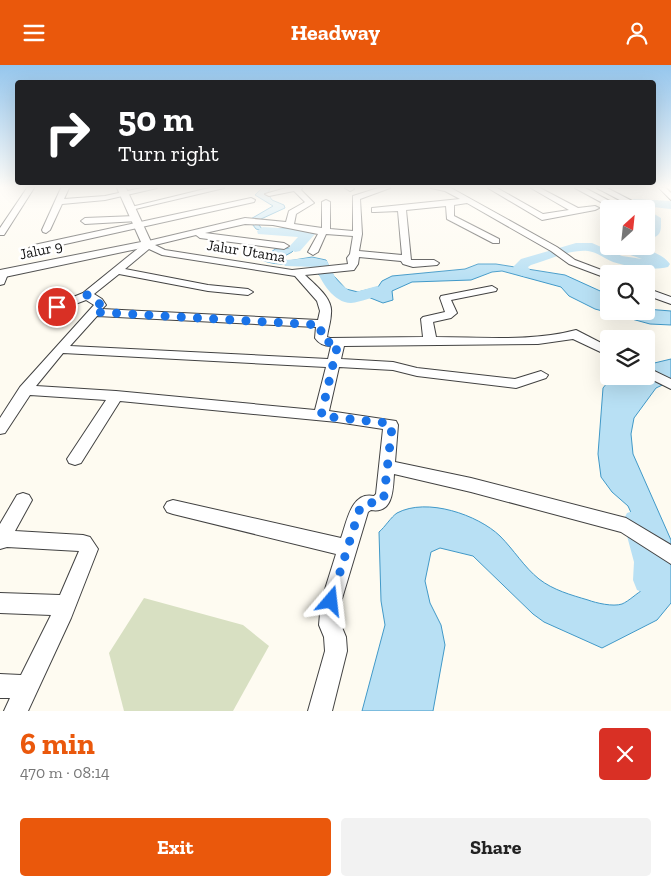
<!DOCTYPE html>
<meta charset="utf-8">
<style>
:root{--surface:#fff;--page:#f2f2f2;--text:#222;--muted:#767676;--accent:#ea580c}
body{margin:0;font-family:"Zilla Slab",serif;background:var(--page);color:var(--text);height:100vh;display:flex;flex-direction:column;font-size:19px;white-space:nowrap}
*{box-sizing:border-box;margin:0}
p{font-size:16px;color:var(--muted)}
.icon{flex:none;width:28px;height:28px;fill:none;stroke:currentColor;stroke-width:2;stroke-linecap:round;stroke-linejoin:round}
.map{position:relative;height:646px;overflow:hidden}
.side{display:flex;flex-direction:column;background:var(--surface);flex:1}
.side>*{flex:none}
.hud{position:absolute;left:15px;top:15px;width:641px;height:105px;border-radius:5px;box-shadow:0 5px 20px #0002;background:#202124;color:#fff;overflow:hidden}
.needle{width:32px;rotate:27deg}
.buttons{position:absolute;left:600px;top:135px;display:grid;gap:10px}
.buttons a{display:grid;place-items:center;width:55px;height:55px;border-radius:5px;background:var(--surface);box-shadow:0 5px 20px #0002;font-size:25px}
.pin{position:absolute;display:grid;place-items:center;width:42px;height:42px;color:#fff;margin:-21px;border:2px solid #fff;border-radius:50%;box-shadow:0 1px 5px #0007}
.me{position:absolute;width:55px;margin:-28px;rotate:17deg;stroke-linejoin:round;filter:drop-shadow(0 0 4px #0008)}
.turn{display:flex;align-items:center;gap:18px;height:105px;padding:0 20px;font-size:22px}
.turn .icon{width:65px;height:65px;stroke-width:2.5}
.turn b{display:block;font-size:35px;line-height:42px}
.round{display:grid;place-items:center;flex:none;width:52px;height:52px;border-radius:5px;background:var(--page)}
.summary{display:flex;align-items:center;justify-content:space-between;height:85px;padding:0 20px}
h1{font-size:30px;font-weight:700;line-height:38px;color:var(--accent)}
.primary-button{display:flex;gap:10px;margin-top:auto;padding:10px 20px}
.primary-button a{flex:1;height:58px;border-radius:5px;background:var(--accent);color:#fff;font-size:20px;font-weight:700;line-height:58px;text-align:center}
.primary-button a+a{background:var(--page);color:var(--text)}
header{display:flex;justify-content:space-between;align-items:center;height:65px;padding:0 20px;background:var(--accent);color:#fff;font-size:22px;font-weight:700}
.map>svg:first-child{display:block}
.cemetery{fill:#d8e0c2}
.water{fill:#b8e0f4;stroke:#4199c8}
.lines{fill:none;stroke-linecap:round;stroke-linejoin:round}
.river{fill:#b8e0f4;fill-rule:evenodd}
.minor-casing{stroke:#424242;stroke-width:2}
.tertiary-casing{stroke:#424242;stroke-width:2}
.minor{fill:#fff;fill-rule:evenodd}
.tertiary{fill:#fff;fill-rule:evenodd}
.route{stroke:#1a73e8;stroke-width:9;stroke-dasharray:0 16.2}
.labels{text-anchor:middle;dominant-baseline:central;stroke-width:5;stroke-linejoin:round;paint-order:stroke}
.far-street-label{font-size:15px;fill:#0f0f0f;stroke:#fff}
</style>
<header><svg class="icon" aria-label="menu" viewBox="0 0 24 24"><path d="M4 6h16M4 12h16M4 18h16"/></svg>Headway<svg class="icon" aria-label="person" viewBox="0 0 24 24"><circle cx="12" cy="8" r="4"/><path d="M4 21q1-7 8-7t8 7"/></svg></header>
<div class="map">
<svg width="671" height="646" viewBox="0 0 671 646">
<rect width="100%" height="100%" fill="#fefbf1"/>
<path class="cemetery" d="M 144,533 L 243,560 L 269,581 L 233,646 L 124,646 L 109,588 Z"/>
<path class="water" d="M 262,123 L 270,123 L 268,129 L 272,135 L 284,140 L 285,143 L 261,154 L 259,160 L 262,164 L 297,163 L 312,166 L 292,187 L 281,193 L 288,196 L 312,192 L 326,195 L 333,210 L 346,224 L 358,227 L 378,222 L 382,216 L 392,211 L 465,204 L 478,199 L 496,199 L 565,210 L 609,230 L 609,246 L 646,246 L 646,244 L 671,246 L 671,260 L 650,259 L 595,244 L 569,231 L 561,222 L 502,206 L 492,207 L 471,215 L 412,217 L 392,226 L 393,235 L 383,238 L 368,232 L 350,232 L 341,228 L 317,208 L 317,205 L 323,201 L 323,198 C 300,193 284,206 257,193 L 260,189 L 270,188 L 275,184 L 290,183 L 304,169 L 293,166 L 275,169 L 256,164 L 249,155 L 273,141 L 255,130 Z
M 671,294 L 671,316 L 656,323 L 634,353 L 631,369 L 633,389 L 671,475 L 671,538 L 657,555 L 602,583 L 544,557 L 533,549 L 473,491 L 440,483 L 431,487 L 425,516 L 430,538 L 441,560 L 445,580 L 433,646 L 362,646 L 385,560 L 381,536 L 379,467 C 385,462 391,452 397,448 C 427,432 478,450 500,471 C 514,485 524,502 539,514 C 553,525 571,530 588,535 C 596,538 613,542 622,539 C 629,536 637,528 644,524 L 647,506 L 645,478 L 628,441 L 612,427 L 601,412 L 598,389 L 603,323 C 614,308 629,311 646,311 L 646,300 Z"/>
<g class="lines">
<path class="river" d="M 634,134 L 671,136 L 671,144 L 643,141 L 645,144 L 633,144 L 628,137 Z
M 646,144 L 661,153 C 661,168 662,171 646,175 L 649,155 L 646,153 Z
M 263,162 L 309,165 L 315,169 L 300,186 L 295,187 L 288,183 L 298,172 L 258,169 L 257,166 Z
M 576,178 L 592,178 L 622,191 L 642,194 L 613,184 L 611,181 C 630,181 658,183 670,199 L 668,202 C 652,206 629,202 613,197 C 605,194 597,187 588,186 C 570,184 548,195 531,200 L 528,202 L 532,208 L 530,211 C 521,213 518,209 513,202 L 521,194 Z
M 313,193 L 327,196 L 337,216 L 352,228 L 377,221 L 383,223 L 385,226 L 383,229 C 373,232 361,237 351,238 C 334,238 320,216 316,202 L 285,201 L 283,198 L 285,195 Z
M 636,445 L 645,448 C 656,471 668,501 657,525 L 647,529 L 637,525 L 633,515 L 634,497 L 623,456 L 627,448 Z"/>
<g class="minor-casing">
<path id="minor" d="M 27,123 L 34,123 L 4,170 L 0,170 L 0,163 Z
M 61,123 L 69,123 L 64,134 L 105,131 L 141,123 L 157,123 L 105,135 L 62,139 L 50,165 L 46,168 L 43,167 L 42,165 Z
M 209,123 L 224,123 L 131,145 L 127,143 Z
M 286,123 L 302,123 L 301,125 L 314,138 L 296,149 L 294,159 L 322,163 L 322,137 L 326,135 L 330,137 L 330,164 L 353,166 L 353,131 L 378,123 L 390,123 L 360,134 L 362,169 L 359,186 L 402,190 L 398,146 L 375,147 L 372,147 L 372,143 L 460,134 L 445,126 L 431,123 L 451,123 L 557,182 L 575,195 L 612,209 L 609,209 L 609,214 L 569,199 L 551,186 L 467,138 L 454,140 L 454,151 L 499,174 L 499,178 L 493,178 L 447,154 L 446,141 L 406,145 L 411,195 L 434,195 L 439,198 L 437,200 L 413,202 L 403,199 L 401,196 L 359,192 L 358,199 L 354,205 L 305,210 C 315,220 333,233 331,248 C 331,256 328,264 327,272 L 330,273 L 423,272 L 421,254 L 423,252 L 445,247 L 440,233 L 441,231 L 492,221 L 497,224 L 496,226 L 451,235 L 457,248 L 451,253 L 433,257 L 436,272 C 482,272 531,277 576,265 L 609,282 L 609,291 L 573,274 L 538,279 L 344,281 L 341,294 L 393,297 L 417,303 L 515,314 L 541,306 L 548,310 L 546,313 L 516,323 L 417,311 L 393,305 L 339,302 L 329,346 L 396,356 L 398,360 L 395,397 L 471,413 L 626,453 L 671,480 L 671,499 L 621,467 L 471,427 L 394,409 C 393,425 393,449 371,445 L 368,447 L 341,537 L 341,560 L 346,572 L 347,586 L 332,646 L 308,646 L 325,586 L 324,572 L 319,560 L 321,537 L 336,489 L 173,449 L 167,447 L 164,442 L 167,437 L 173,435 L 341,473 C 347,457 351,426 374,431 L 376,429 L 383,364 L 337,357 L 120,336 L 81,398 L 75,400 L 69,398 L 67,394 L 106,335 L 30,330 L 5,368 L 0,369 L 0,353 L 20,322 L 94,240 L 86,235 L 46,250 L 42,249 L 40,247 L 42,245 L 83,228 L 141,181 L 144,177 L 245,153 L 286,157 L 289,146 L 305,137 L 294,126 L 269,131 L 265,129 ZM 245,159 L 273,160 L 318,169 L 308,187 L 313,190 L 318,187 L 326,169 L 353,171 L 350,189 L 347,193 L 348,199 L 292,205 L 165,185 L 155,180 L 196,170 L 200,173 L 284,184 L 289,181 L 284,178 L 205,168 ZM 149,184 L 162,190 L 295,211 L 317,236 L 320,246 L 318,255 L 102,244 L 106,240 L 102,234 L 94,229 L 119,209 L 208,226 L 248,230 L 253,227 L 248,224 L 208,220 L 125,204 ZM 97,251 L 316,262 L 315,273 C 319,279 325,281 331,281 L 328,294 L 70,281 ZM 63,288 L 326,302 L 315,345 L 116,326 L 36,321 Z
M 345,123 L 353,123 L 354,124 L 350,126 Z
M 488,123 L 497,123 L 543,149 L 569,145 L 531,123 L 540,123 L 578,143 L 595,141 L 599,143 L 595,145 L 542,155 Z
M 575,123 L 585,123 L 619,141 L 612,143 Z
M 597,123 L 607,123 L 638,139 L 631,141 Z
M 659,123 L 666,123 L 671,128 L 671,135 Z
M 251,133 L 255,135 L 254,137 L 34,186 L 29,183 L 34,180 Z
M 135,151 L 138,152 L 138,156 L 85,159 L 81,156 L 85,153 Z
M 3,206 L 8,209 L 4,219 L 0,220 L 0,207 Z
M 646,223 L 671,232 L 671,239 L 646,230 Z
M 646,302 L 671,314 L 671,324 L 645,311 Z
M 23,428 L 29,430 L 32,435 L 15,466 L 83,470 L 90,472 L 98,484 L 71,553 L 28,646 L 4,646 L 10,633 L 0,633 L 0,609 L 21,610 L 51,550 L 0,548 L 0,528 L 60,530 L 79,486 L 7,482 L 0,484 L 0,459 L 17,430 Z"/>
</g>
<g class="tertiary-casing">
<path id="tertiary" d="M 117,123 L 126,123 L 152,179 L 151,181 L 0,213 L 0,205 L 141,177 Z"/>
</g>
<use href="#minor" class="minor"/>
<use href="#tertiary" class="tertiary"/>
</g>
<linearGradient id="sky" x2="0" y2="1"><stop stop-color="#95c6ed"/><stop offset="0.57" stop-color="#fffdf9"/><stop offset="1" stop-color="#fffdf9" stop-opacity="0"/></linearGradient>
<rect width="671" height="214" fill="url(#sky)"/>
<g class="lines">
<path class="route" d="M 57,242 L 87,230 L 100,238 L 94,247 L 321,260 L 321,273 L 327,277 L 338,278 L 321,351 L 388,358 L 392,362 L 384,431 L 378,439 L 368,437 L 360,443 L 331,536"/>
</g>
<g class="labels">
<g class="far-street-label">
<text transform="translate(41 185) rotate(-12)">Jalur 9</text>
<text transform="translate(246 186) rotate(9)">Jalur Utama</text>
</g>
</g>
</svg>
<div class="buttons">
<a><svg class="needle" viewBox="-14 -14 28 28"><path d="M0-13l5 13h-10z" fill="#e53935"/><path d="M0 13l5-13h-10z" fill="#767676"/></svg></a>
<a><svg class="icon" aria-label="search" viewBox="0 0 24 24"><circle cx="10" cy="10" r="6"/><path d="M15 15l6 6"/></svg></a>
<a><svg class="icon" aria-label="layers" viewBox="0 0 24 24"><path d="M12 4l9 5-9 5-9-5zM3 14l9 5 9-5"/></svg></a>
</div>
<div class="pin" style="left:57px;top:242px;background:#d93025"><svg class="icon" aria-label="arrive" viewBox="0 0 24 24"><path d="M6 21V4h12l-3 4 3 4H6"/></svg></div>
<svg class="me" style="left:331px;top:536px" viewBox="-20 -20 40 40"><path d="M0-17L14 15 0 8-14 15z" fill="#1a73e8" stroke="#fff" stroke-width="4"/></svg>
<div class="hud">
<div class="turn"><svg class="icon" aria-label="right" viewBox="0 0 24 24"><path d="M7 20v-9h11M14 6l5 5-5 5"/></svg><div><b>50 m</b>Turn right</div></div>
</div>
</div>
<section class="side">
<div class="summary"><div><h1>6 min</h1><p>470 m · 08:14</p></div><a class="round" style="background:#d93025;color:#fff"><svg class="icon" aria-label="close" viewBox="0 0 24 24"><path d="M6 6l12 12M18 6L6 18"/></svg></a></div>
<div class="primary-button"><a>Exit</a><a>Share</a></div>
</section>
